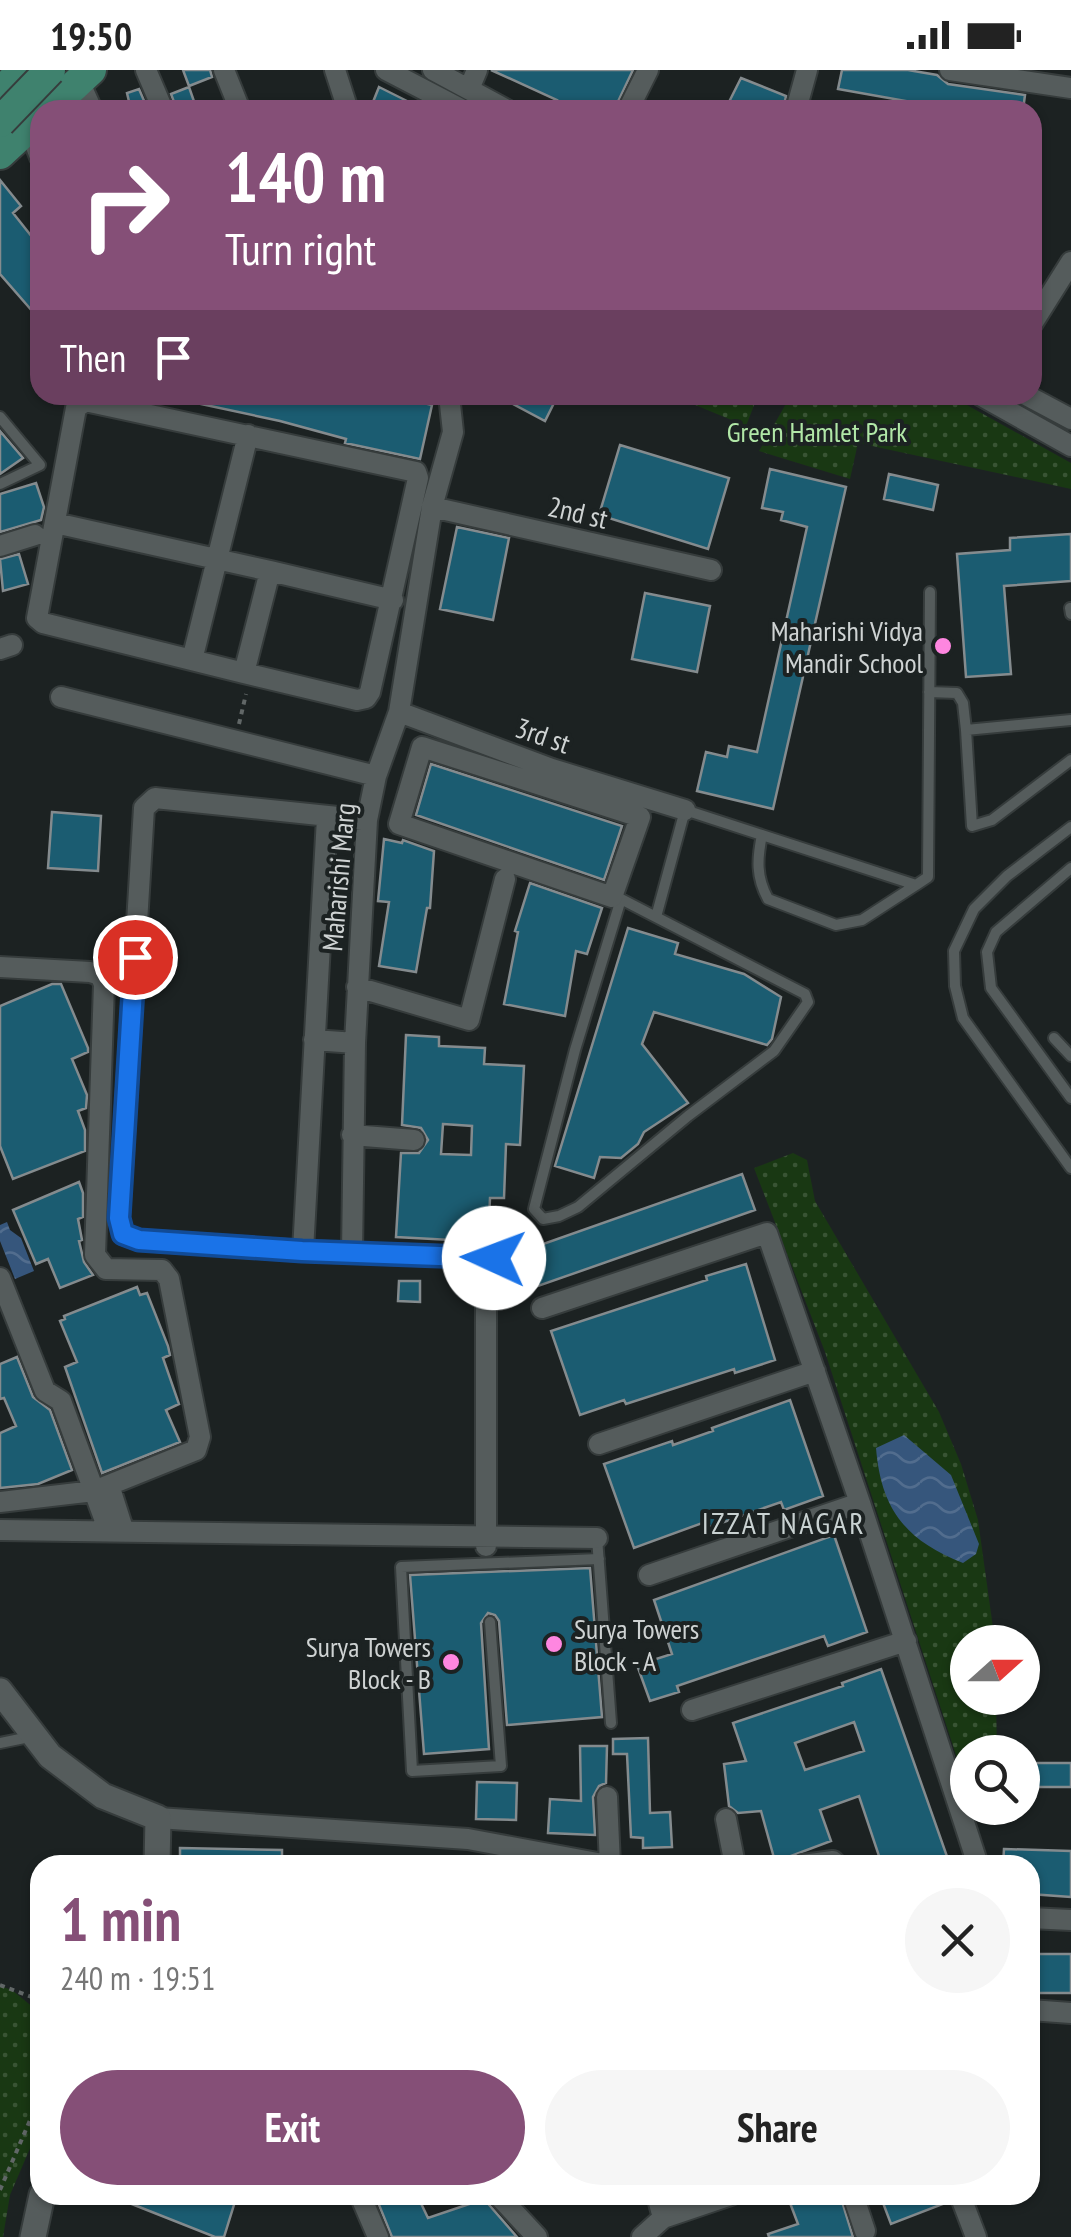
<!DOCTYPE html>
<meta charset="utf-8">
<style>
:root{--surface:#fff;--page:#f6f6f6;--text:#222;--muted:#767676;--accent:#854f77}
body{margin:0;font-family:"PT Sans Narrow",sans-serif;background:var(--page);color:var(--text);height:100vh;display:flex;flex-direction:column;font-size:38px;white-space:nowrap}
*{box-sizing:border-box;margin:0}
p{font-size:32px;color:var(--muted)}
.icon{flex:none;width:55px;height:55px;fill:none;stroke:currentColor;stroke-width:2;stroke-linecap:round;stroke-linejoin:round}
.map{position:relative;flex:1;overflow:hidden}
.drawer{position:absolute;left:30px;top:1785px;width:1010px;height:350px;display:flex;flex-direction:column;background:var(--surface);border-radius:30px;box-shadow:0 2px 8px #0004}
.drawer>*{flex:none}
.guide{position:absolute;left:30px;top:30px;width:1012px;height:305px;border-radius:30px;box-shadow:0 2px 8px #0004;background:#854f77;color:#fff;overflow:hidden}
.needle{width:65px;rotate:69deg}
.buttons{position:absolute;left:950px;top:1555px;display:grid;gap:20px}
.buttons a{display:grid;place-items:center;width:90px;height:90px;border-radius:50%;background:var(--surface);box-shadow:0 2px 8px #0004;font-size:50px}
.pin{position:absolute;display:grid;place-items:center;width:85px;height:85px;color:#fff;margin:-42px;border:5px solid #fff;border-radius:50%;box-shadow:0 2px 10px #0007}
.me{position:absolute;width:110px;margin:-55px;rotate:272deg;stroke-linejoin:round;filter:drop-shadow(0 0 8px #0008)}
.turn{display:flex;align-items:center;gap:35px;height:210px;padding:0 30px;font-size:45px}
.turn .icon{width:130px;height:130px;stroke-width:2.5}
.turn b{display:block;font-size:70px;line-height:85px}
.then{display:flex;align-items:center;height:95px;padding:0 30px;background:#0003;gap:20px;font-size:38px}
.round{display:grid;place-items:center;flex:none;width:105px;height:105px;border-radius:52px;background:var(--page)}
.head{display:flex;align-items:center;justify-content:space-between;height:170px;padding:0 30px}
h1{font-size:60px;font-weight:600;line-height:75px;color:var(--accent)}
.button{display:flex;gap:20px;margin-top:auto;padding:20px 30px}
.button a{flex:1;height:115px;border-radius:60px;background:var(--accent);color:#fff;font-size:40px;font-weight:600;line-height:115px;text-align:center}
.button a+a{background:var(--page);color:var(--text)}
.status{display:flex;justify-content:space-between;align-items:center;height:70px;padding:0 50px;background:var(--surface);direction:ltr}
.status svg{height:28px;fill:currentColor}
.map>svg:first-child{display:block}
.grass{fill:url(#grass-dots)}
.water{fill:url(#water-waves)}
.building{fill:#1b5c71;stroke:#848b8e;stroke-width:2.5;fill-rule:evenodd}
.lines{fill:none;stroke-linecap:round;stroke-linejoin:round}
.service-casing{stroke:#363c3c;stroke-width:14}
.minor-casing{stroke:#363c3c;stroke-width:24}
.tertiary-casing{stroke:#363c3c;stroke-width:29}
.primary-casing{stroke:#363c3c;stroke-width:34}
.path{stroke:#616767;stroke-width:4;stroke-dasharray:5 5;stroke-linecap:butt}
.service{stroke:#555c5c;stroke-width:10}
.minor{stroke:#555c5c;stroke-width:20}
.tertiary{stroke:#555c5c;stroke-width:25}
.primary{stroke:#3f826e;stroke-width:30}
.primary-bridge-casing{stroke:#363c3c;stroke-width:34;stroke-linecap:butt}
.primary-bridge{stroke:#3f826e;stroke-width:30}
.route-casing{stroke:#114b97;stroke-width:25}
.route{stroke:#1a73e8;stroke-width:18}
.poi-dot{fill:#fe86e0;stroke:#1c2222;stroke-width:4}
.labels{text-anchor:middle;dominant-baseline:central;stroke-width:8;stroke-linejoin:round;paint-order:stroke}
.park-label{font-size:28px;fill:#b1e7a7;stroke:#1c2222}
.street-label{font-size:28px;fill:#cfd3d3;stroke:#1c2222}
.poi-label{font-size:28px;fill:#cfd3d3;stroke:#1c2222;text-anchor:end}
.neighbourhood-label{font-size:30px;letter-spacing:2.5px;fill:#c9d2d2;stroke:#1c2222}
</style>
<div class="status"><b>19:50</b><svg viewBox="0 0 49 12"><path d="M0 12V9h3v3zM5 12V6h3v6zM10 12V3h3v9zM15 12V0h3v12zM26 1h20v11H26zM47 4h2v5h-2z"/></svg></div>
<div class="map">
<svg width="1071" height="2167" viewBox="0 0 1071 2167">
<defs>
<pattern id="grass-dots" width="8" height="8" patternUnits="userSpaceOnUse" patternTransform="scale(2.5)"><rect width="8" height="8" fill="#193813"/><path d="M2 2h.1M6 6h.1" fill="none" stroke="#395434" stroke-width="1.8" stroke-linecap="round"/></pattern>
<pattern id="water-waves" width="16" height="10" patternUnits="userSpaceOnUse" patternTransform="scale(2.5)"><rect width="16" height="10" fill="#36567c"/><path d="M0 5q4-4 8 0t8 0" fill="none" stroke="#526d8e"/></pattern>
</defs>
<rect width="100%" height="100%" fill="#1c2222"/>
<path class="grass" d="M 671,325 L 758,325 L 746,356 Z
M 791,325 L 949,325 L 1071,393 L 1071,419 L 858,373 L 850,409 L 759,381 Z
M 793,1083 L 807,1090 L 815,1131 L 939,1342 L 961,1394 L 978,1450 L 995,1572 L 968,1572 L 968,1628 L 996,1628 L 997,1682 L 968,1682 L 967,1719 L 825,1282 L 754,1098 Z
M 0,1916 L 12,1920 L 40,1943 L 40,2055 L 10,2125 L 3,2167 L 0,2167 Z"/>
<path class="water" d="M 7,1152 L 10,1160 L 21,1168 L 34,1201 L 15,1209 L 0,1171 L 0,1155 Z
M 904,1365 L 951,1405 L 979,1474 L 976,1484 L 963,1493 C 905,1470 881,1439 876,1378 Z"/>
<path class="building" d="M 183,0 L 210,0 L 212,7 L 189,16 Z
M 491,0 L 633,0 L 614,40 L 552,40 L 557,30 Z
M 842,0 L 908,0 L 937,5 L 948,14 L 1025,25 L 1023,40 L 956,40 L 838,19 Z
M 741,8 L 786,26 L 783,40 L 725,40 Z
M 189,17 L 197,40 L 177,40 L 171,24 Z
M 379,17 L 425,40 L 377,40 L 373,32 Z
M 139,19 L 148,40 L 131,40 L 127,23 Z
M 0,110 L 21,136 L 13,143 L 40,177 L 40,250 L 0,204 Z
M 188,325 L 390,325 L 432,335 L 420,389 L 345,373 L 346,369 L 280,351 L 187,331 Z
M 496,325 L 558,325 L 545,351 Z
M 0,361 L 23,388 L 0,404 Z
M 620,375 L 729,408 L 708,479 L 599,445 Z
M 770,399 L 846,417 L 773,739 L 697,721 L 706,682 L 727,687 L 729,676 L 757,682 L 807,457 L 781,450 L 783,442 L 762,438 Z
M 889,404 L 938,415 L 933,440 L 884,429 Z
M 36,413 L 44,437 L 41,450 L 0,462 L 0,424 Z
M 457,457 L 509,468 L 493,550 L 440,539 Z
M 1071,464 L 1071,511 L 1004,516 L 1011,604 L 966,607 L 957,484 L 1010,480 L 1010,468 Z
M 19,484 L 28,514 L 3,521 L 0,489 Z
M 645,523 L 710,536 L 697,602 L 632,589 Z
M 431,694 L 622,756 L 604,810 L 416,745 Z
M 52,742 L 101,746 L 98,801 L 48,798 Z
M 384,769 L 402,773 L 403,770 L 434,781 L 430,838 L 427,838 L 416,902 L 379,896 L 389,832 L 378,831 Z
M 530,813 L 602,838 L 587,884 L 576,881 L 565,946 L 504,934 L 518,862 L 515,861 Z
M 628,858 L 678,873 L 675,884 L 744,904 L 781,927 L 772,969 L 767,975 L 654,942 L 642,974 L 688,1033 L 644,1062 L 638,1074 L 621,1088 L 600,1087 L 594,1108 L 555,1096 Z
M 52,914 L 61,914 L 88,978 L 88,982 L 72,989 L 87,1025 L 86,1038 L 78,1041 L 85,1060 L 85,1081 L 13,1109 L 0,1076 L 0,936 Z
M 406,965 L 439,967 L 439,976 L 485,978 L 484,994 L 524,996 L 520,1075 L 506,1074 L 504,1128 L 490,1128 L 488,1172 L 396,1167 L 401,1083 L 419,1083 L 428,1070 L 421,1058 L 402,1055 ZM 443,1054 L 472,1056 L 471,1085 L 441,1084 Z
M 742,1104 L 755,1140 L 538,1216 L 526,1180 Z
M 79,1112 L 83,1123 L 83,1147 L 78,1149 L 82,1170 L 79,1171 L 84,1192 L 93,1205 L 60,1218 L 48,1189 L 36,1194 L 13,1140 Z
M 746,1194 L 775,1290 L 735,1303 L 734,1299 L 626,1334 L 624,1330 L 580,1345 L 551,1261 L 707,1210 L 706,1206 Z
M 399,1211 L 420,1211 L 420,1232 L 398,1231 Z
M 137,1217 L 140,1225 L 147,1223 L 168,1276 L 170,1285 L 163,1288 L 179,1334 L 166,1340 L 180,1372 L 102,1403 L 65,1297 L 77,1292 L 60,1251 L 65,1249 L 64,1246 Z
M 17,1287 L 33,1327 L 50,1340 L 72,1400 L 38,1414 L 0,1418 L 0,1363 L 16,1356 L 4,1328 L 0,1329 L 0,1294 Z
M 790,1330 L 823,1426 L 784,1440 L 781,1432 L 707,1458 L 705,1452 L 634,1478 L 604,1394 L 672,1371 L 673,1375 L 713,1361 L 712,1358 Z
M 834,1465 L 867,1562 L 828,1576 L 824,1566 L 677,1616 L 679,1622 L 650,1631 L 637,1595 L 672,1584 L 654,1530 Z
M 590,1498 L 602,1647 L 507,1655 L 499,1551 L 495,1545 L 488,1543 L 481,1553 L 489,1679 L 424,1684 L 410,1505 Z
M 881,1599 L 950,1795 L 882,1795 L 859,1726 L 820,1740 L 831,1771 L 788,1787 L 789,1795 L 776,1795 L 761,1741 L 738,1743 L 729,1736 L 724,1694 L 746,1691 L 733,1653 L 843,1616 L 842,1613 ZM 854,1652 L 864,1681 L 805,1700 L 795,1673 Z
M 648,1668 L 650,1743 L 670,1742 L 672,1777 L 643,1778 L 643,1768 L 631,1767 L 627,1684 L 613,1684 L 613,1669 Z
M 580,1676 L 607,1676 L 606,1713 L 599,1716 L 593,1727 L 595,1765 L 548,1763 L 550,1729 L 581,1731 Z
M 1036,1693 L 1071,1693 L 1071,1717 L 1035,1717 Z
M 477,1712 L 517,1713 L 516,1750 L 476,1749 Z
M 180,1778 L 282,1780 L 282,1795 L 180,1795 Z
M 1004,1779 L 1071,1781 L 1071,1827 L 1030,1824 L 1030,1795 L 1003,1795 Z
M 1030,1884 L 1071,1884 L 1071,1923 L 1030,1923 Z
M 109,2125 L 237,2125 L 224,2167 L 215,2167 Z
M 375,2125 L 417,2125 L 428,2148 L 484,2129 L 517,2167 L 392,2167 Z
M 787,2125 L 840,2125 L 853,2167 L 769,2167 L 768,2164 L 798,2154 Z
M 880,2125 L 947,2125 L 948,2132 L 891,2154 Z"/>
<g class="lines">
<g class="service-casing">
<path id="service" d="M 0,347 L 40,395 L 0,414
M 1070,538 L 1071,544
M 929,622 L 957,623 L 963,633 L 966,660
M 1071,650 L 966,660 L 972,756 L 992,750 L 1071,690
M 1071,757 L 1007,806 L 974,839 L 954,881 L 955,916 L 963,948 L 1071,1098
M 762,765 C 757,789 756,807 768,829 L 836,855 L 862,850 L 916,815
M 1071,798 L 996,862 L 987,882 L 991,918 L 1071,1028
M 621,829 L 805,924 L 808,932 L 774,981 L 688,1046 L 578,1137 L 559,1146 L 543,1149 L 534,1139 L 575,980 Z
M 656,847 L 685,740 L 916,815 L 928,807 L 930,522
M 1054,968 L 1071,986
M 597,1468 L 611,1653
M 490,1552 L 501,1696 L 412,1701 L 401,1497 L 599,1489
M 0,1673 L 34,1666"/>
</g>
<g class="minor-casing">
<path id="minor" d="M 146,0 L 163,40
M 224,0 L 240,40
M 335,0 L 348,40
M 386,0 L 463,40
M 433,0 L 507,40
M 950,0 L 1071,18
M 79,11 L 92,40
M 469,19 L 477,0
M 628,40 L 648,0
M 796,40 L 807,0
M 29,58 L 40,87
M 1032,254 L 1071,192
M 980,325 L 1071,376
M 1026,325 L 1071,349
M 432,437 L 711,500
M 55,453 L 270,501 L 244,603 L 357,630 L 366,628 L 370,622 L 418,408 L 416,402 L 85,331 L 76,338 L 37,548 L 43,553 L 244,603
M 0,476 L 35,465
M 270,501 L 393,530
M 0,579 L 12,575
M 192,590 L 248,365
M 61,627 L 376,706
M 399,642 L 552,699 L 685,740
M 422,677 L 640,747 L 612,827 L 399,754 Z
M 367,750 L 155,728 L 144,738 L 119,1148 L 123,1164 L 139,1170 L 303,1181 L 494,1188
M 0,897 L 90,902 L 100,905 L 104,914 L 95,1185 L 106,1199 L 162,1200 L 169,1209 L 200,1367 L 196,1380 L 94,1421 L 0,1432
M 357,917 L 469,950 L 505,809
M 314,970 L 355,973
M 352,1065 L 414,1070
M 303,1181 L 327,748
M 352,1183 L 355,973 L 367,750 L 376,706 L 399,642 L 432,437 L 453,362 L 449,325
M 0,1208 L 45,1321 L 61,1331 L 108,1459
M 542,1238 L 767,1163 L 860,1433 L 978,1795
M 599,1374 L 815,1301
M 109,1415 L 123,1459
M 0,1460 L 597,1468
M 486,1476 L 486,1233
M 649,1505 L 860,1433
M 692,1640 L 906,1571
M 607,1727 L 610,1795
M 158,1748 L 468,1769 L 608,1795
M 726,1749 L 735,1795
M 803,1795 L 833,1791 L 837,1795
M 1030,1848 L 1071,1850
M 1030,1940 L 1071,1943
M 360,2125 L 378,2167
M 498,2125 L 537,2167
M 657,2125 L 663,2148
M 853,2125 L 865,2161
M 960,2125 L 976,2167
M 642,2167 L 663,2148 L 731,2125"/>
</g>
<g class="tertiary-casing">
<path id="tertiary" d="M 0,1621 L 50,1686 L 103,1726 L 158,1748 L 157,1795
M 33,2167 L 42,2125"/>
</g>
<g class="primary-casing">
<path id="primary" d="M 0,24 L 22,0
M 48,40 L 91,0
M 0,84 L 40,47"/>
</g>
<path class="path" d="M 239,654 L 246,624
M 0,1915 L 40,1930
M 0,2120 L 40,2027"/>
<use href="#service" class="service"/>
<use href="#minor" class="minor"/>
<use href="#tertiary" class="tertiary"/>
<use href="#primary" class="primary"/>
<g class="primary-bridge-casing">
<path id="primary-bridge" d="M 0,52 L 50,0"/>
</g>
<use href="#primary-bridge" class="primary-bridge"/>
</g>
<g class="lines">
<g class="route-casing">
<path id="route" d="M 135,887 L 119,1148 L 123,1164 L 139,1170 L 302,1181 L 494,1188"/>
</g>
<use href="#route" class="route"/>
</g>
<g class="poi-dot">
<circle cx="943" cy="576" r="10"/>
<circle cx="554" cy="1574" r="10"/>
<circle cx="451" cy="1592" r="10"/>
</g>
<g class="labels">
<g class="park-label">
<text x="817" y="361">Green Hamlet Park</text>
</g>
<g class="street-label">
<text transform="translate(578 442) rotate(13)">2nd st</text>
<text transform="translate(543 665) rotate(19)">3rd st</text>
<text transform="translate(338 807) rotate(-85)">Maharishi Marg</text>
</g>
<g class="poi-label">
<text x="923" y="560">Maharishi Vidya<tspan x="923" dy="32">Mandir School</tspan></text>
<text x="574" y="1558" text-anchor="start">Surya Towers<tspan x="574" dy="32">Block - A</tspan></text>
<text x="431" y="1576">Surya Towers<tspan x="431" dy="32">Block - B</tspan></text>
</g>
<g class="neighbourhood-label">
<text x="784" y="1452">IZZAT NAGAR</text>
</g>
</g>
</svg>
<div class="buttons">
<a><svg class="needle" viewBox="-14 -14 28 28"><path d="M0-13l5 13h-10z" fill="#e53935"/><path d="M0 13l5-13h-10z" fill="#767676"/></svg></a>
<a><svg class="icon" aria-label="search" viewBox="0 0 24 24"><circle cx="10" cy="10" r="6"/><path d="M15 15l6 6"/></svg></a>
</div>
<div class="pin" style="left:135px;top:887px;background:#d93025"><svg class="icon" aria-label="arrive" viewBox="0 0 24 24"><path d="M6 21V4h12l-3 4 3 4H6"/></svg></div>
<svg class="me" style="left:494px;top:1188px" viewBox="-20 -20 40 40"><circle r="19" fill="#fff"/><path d="M0-13L10 11 0 6-10 11z" fill="#1a73e8"/></svg>
<div class="guide">
<div class="turn"><svg class="icon" aria-label="right" viewBox="0 0 24 24"><path d="M7 20v-9h11M14 6l5 5-5 5"/></svg><div><b>140 m</b>Turn right</div></div>
<div class="then">Then<svg class="icon" aria-label="arrive" viewBox="0 0 24 24"><path d="M6 21V4h12l-3 4 3 4H6"/></svg></div>
</div>
<section class="drawer">
<div class="head"><div><h1>1 min</h1><p>240 m · 19:51</p></div><a class="round"><svg class="icon" aria-label="close" viewBox="0 0 24 24"><path d="M6 6l12 12M18 6L6 18"/></svg></a></div>
<div class="button"><a>Exit</a><a>Share</a></div>
</section>
</div>
